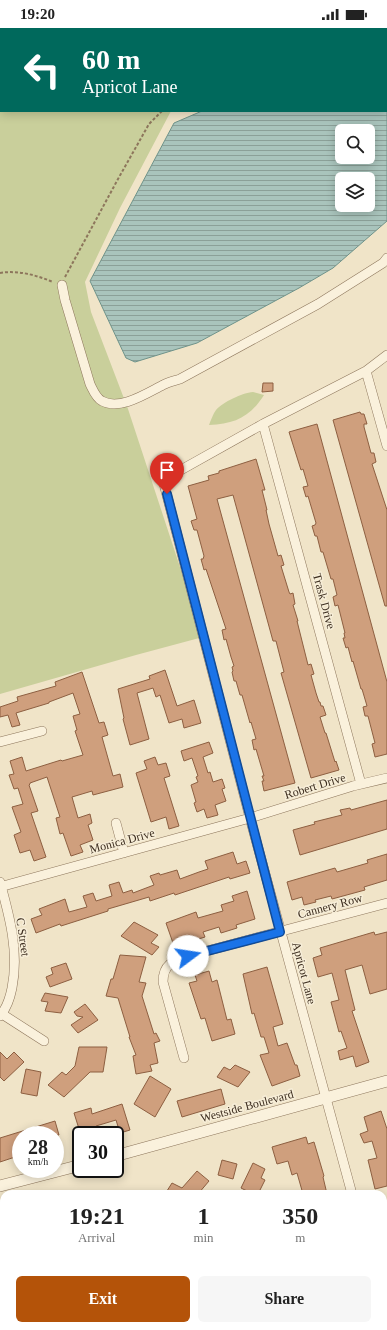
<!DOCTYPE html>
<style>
:root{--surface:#fff;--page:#f6f6f6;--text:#222;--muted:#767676;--accent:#b45309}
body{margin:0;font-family:"Times New Roman",serif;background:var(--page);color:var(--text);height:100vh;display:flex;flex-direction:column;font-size:15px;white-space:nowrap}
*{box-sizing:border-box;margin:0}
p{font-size:13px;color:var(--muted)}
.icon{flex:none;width:22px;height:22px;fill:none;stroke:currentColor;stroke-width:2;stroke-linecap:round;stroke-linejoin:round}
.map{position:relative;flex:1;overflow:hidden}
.side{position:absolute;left:0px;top:1162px;width:387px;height:140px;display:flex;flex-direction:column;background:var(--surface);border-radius:12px 12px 0 0;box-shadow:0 2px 10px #0003}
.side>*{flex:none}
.guide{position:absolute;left:0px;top:0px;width:387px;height:84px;box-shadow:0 2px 10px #0003;background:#00695c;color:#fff;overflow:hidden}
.fabs{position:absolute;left:335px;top:96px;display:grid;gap:8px}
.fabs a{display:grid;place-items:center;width:40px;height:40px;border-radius:6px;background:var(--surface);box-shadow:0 2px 10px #0003;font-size:20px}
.speed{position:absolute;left:12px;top:1098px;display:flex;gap:8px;font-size:20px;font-weight:700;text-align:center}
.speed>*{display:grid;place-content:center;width:52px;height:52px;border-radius:50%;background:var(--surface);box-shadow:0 2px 10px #0003;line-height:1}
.speed small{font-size:10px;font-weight:400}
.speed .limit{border:2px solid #111;border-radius:6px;background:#fff;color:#111}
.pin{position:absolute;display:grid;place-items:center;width:34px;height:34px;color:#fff;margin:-41px -17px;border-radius:50% 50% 50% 0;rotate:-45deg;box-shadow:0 0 4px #0007}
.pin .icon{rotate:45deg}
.me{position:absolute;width:44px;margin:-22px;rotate:76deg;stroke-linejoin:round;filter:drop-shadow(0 0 3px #0008)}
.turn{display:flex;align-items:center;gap:14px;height:84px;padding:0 16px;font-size:18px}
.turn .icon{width:52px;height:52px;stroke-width:2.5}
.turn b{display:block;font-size:28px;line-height:34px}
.eta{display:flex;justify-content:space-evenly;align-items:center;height:68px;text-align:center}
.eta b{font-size:24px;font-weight:600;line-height:28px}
.action{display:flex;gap:8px;margin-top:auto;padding:8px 16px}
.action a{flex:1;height:46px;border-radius:6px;background:var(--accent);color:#fff;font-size:16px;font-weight:600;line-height:46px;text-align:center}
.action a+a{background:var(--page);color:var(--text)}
.status{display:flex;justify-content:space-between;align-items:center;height:28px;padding:0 20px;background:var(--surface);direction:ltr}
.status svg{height:11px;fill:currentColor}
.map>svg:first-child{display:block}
.green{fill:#c9cf9b}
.water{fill:url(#water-rules);stroke:#6f938a;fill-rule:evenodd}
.building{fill:#cf9f7d;stroke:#8d5f41}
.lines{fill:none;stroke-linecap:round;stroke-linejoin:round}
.minor-casing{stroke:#8d765c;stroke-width:10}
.tertiary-casing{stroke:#8d765c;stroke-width:12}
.path{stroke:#8d765c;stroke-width:2;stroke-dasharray:3 2;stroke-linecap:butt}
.minor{stroke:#faf1dc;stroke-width:9}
.tertiary{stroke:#faf1dc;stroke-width:11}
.route-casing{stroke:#114b97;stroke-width:10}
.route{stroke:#1a73e8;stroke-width:7}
.labels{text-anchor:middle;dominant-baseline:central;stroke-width:3;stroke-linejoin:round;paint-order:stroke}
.street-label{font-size:12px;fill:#3d2e20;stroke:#f7eed8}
</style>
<div class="status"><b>19:20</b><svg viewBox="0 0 49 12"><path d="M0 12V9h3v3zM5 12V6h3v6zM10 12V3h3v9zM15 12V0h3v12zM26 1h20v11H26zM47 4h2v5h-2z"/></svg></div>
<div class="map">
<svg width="387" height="1302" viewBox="0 0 387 1302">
<defs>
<pattern id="water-rules" width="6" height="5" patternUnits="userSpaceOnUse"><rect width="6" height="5" fill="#a9c4bc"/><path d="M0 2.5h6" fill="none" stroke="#8ba098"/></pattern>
</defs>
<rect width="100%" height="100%" fill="#f0e4c8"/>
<path class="green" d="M 0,0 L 204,0 L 1,1 L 1,83 L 171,83 L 120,180 L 85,254 L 91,284 L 128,381 L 203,609 L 136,627 L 0,666 Z
M 253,364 L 264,367 C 250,389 235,396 209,397 C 211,392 213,386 216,382 C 223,374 242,365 253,364 Z"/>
<path class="water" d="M 370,0 L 387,0 L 387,193 L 333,240 L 299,260 L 197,315 L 135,334 L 126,330 L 90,253 L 174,95 L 202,83 L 386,83 L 386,1 L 368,1 ZM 342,103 L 368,103 L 368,129 L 342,129 ZM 342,151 L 368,151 L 368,177 L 342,177 Z"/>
<path class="building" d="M 263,355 L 273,355 L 273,363 L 262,364 Z
M 360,384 L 361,386 L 364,386 L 367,396 L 364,396 L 364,399 L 371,425 L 374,425 L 376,434 L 372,436 L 387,482 L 387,578 L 385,578 L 333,392 Z
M 317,396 L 387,654 L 387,726 L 375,729 L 372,716 L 375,715 L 368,688 L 365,688 L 363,679 L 367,678 L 362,661 L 361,661 L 353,633 L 352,634 L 348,619 L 346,620 L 343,610 L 345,610 L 344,605 L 345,605 L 338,577 L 335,578 L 333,569 L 337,567 L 333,551 L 331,551 L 323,524 L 321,524 L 317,508 L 315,508 L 312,498 L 315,497 L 316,495 L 308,468 L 306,469 L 303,459 L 308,458 L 303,441 L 301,442 L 289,404 Z
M 256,431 L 265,462 L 262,462 L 267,482 L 266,482 L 269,496 L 278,528 L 281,527 L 284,537 L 281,538 L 289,564 L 290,566 L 293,565 L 295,576 L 293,577 L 298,593 L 297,593 L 308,637 L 311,636 L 314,646 L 311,647 L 316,665 L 319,674 L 320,674 L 321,678 L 323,678 L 326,687 L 320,689 L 325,705 L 326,705 L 335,734 L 336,733 L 339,742 L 311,750 L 281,645 L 284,644 L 276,613 L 273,613 L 233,467 L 217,471 L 295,755 L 264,763 L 262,753 L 264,753 L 262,748 L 264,748 L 256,721 L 254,722 L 252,712 L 256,711 L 251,694 L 250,695 L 242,667 L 240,667 L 236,653 L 234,653 L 232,644 L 233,643 L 232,639 L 234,638 L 231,629 L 226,611 L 224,612 L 222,602 L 226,601 L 206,541 L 204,542 L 201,531 L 203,531 L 204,528 L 197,502 L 194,502 L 191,493 L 197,491 L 188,458 L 209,452 L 208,448 L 219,445 L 219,443 Z
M 165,642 L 177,678 L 194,672 L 201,695 L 184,700 L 182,691 L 169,695 L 160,667 L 156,669 L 153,660 L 137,665 L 149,711 L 130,717 L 123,691 L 124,690 L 118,661 L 150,651 L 149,648 Z
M 82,644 L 99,695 L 104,694 L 108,707 L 102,709 L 113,748 L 120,746 L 123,759 L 93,767 L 92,763 L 72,769 L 78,790 L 90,786 L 92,795 L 88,797 L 93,812 L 80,817 L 83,824 L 71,828 L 63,805 L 60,806 L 56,790 L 60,789 L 47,749 L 30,755 L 30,756 L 29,757 L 38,783 L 31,785 L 46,829 L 34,833 L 30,822 L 20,825 L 14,807 L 21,804 L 12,779 L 23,776 L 18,760 L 14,761 L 9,747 L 14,746 L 10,733 L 22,729 L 26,743 L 61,732 L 62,733 L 83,727 L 75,703 L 77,702 L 73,688 L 80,686 L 73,665 L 49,674 L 49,675 L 16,685 L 20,697 L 12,699 L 8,687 L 0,689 L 0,679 L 18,673 L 17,669 L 56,658 L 55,654 Z
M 209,714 L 213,725 L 203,729 L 208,745 L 210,744 L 213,754 L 222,751 L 225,760 L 222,761 L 226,773 L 215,777 L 218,787 L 207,790 L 204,781 L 197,784 L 194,775 L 196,774 L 191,757 L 198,754 L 196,749 L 198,748 L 192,730 L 184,733 L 181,723 Z
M 155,729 L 158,737 L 166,735 L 170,748 L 164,750 L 179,798 L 169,801 L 166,789 L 151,794 L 136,745 L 147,741 L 144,733 Z
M 387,772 L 387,801 L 300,827 L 293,802 L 315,796 L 314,794 L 342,787 L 340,782 L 350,780 L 351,782 Z
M 233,824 L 237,836 L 246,833 L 250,845 L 230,851 L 229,849 L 175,867 L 174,865 L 150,873 L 149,869 L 108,881 L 108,883 L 61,898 L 60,896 L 36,905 L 31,891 L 42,887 L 39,881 L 65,871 L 69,884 L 87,879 L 83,868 L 93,865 L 96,873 L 112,868 L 109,857 L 119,854 L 123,865 L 132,862 L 133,865 L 154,857 L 150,848 L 159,845 L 160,847 L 177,842 L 180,851 L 199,844 L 208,841 L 205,833 Z
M 387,826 L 387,852 L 364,859 L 365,862 L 332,871 L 331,868 L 315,872 L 316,874 L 304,877 L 302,869 L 292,872 L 287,854 L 335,840 L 337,844 L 368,835 L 367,832 Z
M 247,863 L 255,891 L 236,897 L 237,900 L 221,905 L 219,899 L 203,904 L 205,909 L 192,913 L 191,909 L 173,915 L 166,895 L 196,884 L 198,890 L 223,883 L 221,877 L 234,873 L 232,868 Z
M 134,894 L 158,907 L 151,915 L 159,919 L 152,927 L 121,908 Z
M 374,904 L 375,907 L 387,904 L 387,961 L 370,966 L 362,937 L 345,942 L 355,982 L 352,983 L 369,1034 L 356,1039 L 353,1028 L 340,1032 L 338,1023 L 347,1020 L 341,1003 L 339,1004 L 331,974 L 339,972 L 332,945 L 318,949 L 313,930 L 322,927 L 320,920 Z
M 120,927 L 146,929 L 139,954 L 146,955 L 142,968 L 154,1006 L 156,1005 L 160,1013 L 154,1015 L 158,1035 L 150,1037 L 152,1043 L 136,1046 L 133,1028 L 136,1027 L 129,1009 L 130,1009 L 118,970 L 106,968 L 111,951 L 113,951 Z
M 66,935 L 72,951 L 50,959 L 46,949 L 53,946 L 51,940 Z
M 267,939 L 283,996 L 273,999 L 278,1018 L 287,1015 L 295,1037 L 297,1037 L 300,1048 L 272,1058 L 260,1027 L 269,1025 L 264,1009 L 261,1009 L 254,985 L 252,986 L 243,946 Z
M 209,943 L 212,954 L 217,952 L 227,992 L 231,991 L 235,1006 L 212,1013 L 205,990 L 201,991 L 189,955 L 197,953 L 195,947 Z
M 45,965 L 68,969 L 61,985 L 45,983 L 48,974 L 41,973 Z
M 85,976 L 98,992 L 78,1005 L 71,997 L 83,989 L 77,988 L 74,984 Z
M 79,1019 L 107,1019 L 103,1044 L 90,1044 L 64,1069 L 48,1057 L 62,1044 L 66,1047 L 75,1038 Z
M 0,1024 L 7,1031 L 14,1024 L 24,1034 L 4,1053 L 0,1049 Z
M 235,1037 L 250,1044 L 238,1059 L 217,1049 L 224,1039 L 230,1042 Z
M 26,1041 L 41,1044 L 37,1068 L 21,1065 Z
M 150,1048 L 171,1061 L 155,1089 L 134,1076 Z
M 221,1061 L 225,1076 L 182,1089 L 177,1073 Z
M 122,1076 L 130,1102 L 120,1105 L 116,1092 L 96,1098 L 98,1107 L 86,1107 L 84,1103 L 80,1104 L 74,1085 L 91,1080 L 92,1086 Z
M 381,1083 L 387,1101 L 387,1158 L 375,1161 L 368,1132 L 377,1130 L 372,1113 L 364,1115 L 360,1106 L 368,1103 L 364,1089 Z
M 55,1093 L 59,1107 L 21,1107 L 21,1127 L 0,1134 L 0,1110 Z
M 306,1109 L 308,1116 L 314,1114 L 324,1148 L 323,1149 L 327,1166 L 303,1166 L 297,1145 L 292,1147 L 288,1133 L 277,1136 L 272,1119 Z
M 222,1132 L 237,1136 L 233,1151 L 218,1147 Z
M 253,1135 L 265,1141 L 261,1150 L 265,1152 L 258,1166 L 253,1166 L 241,1160 Z
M 197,1143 L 209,1153 L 198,1166 L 165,1166 L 172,1155 L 182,1160 Z"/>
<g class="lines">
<g class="minor-casing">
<path id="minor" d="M 62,257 L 65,272 L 90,356 C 93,362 96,370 102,373 C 120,383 147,365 163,357 C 168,354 174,353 180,351 L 318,276 L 383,235 L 387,230
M 366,343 L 387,418
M 263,396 L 361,756
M 0,714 L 42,703
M 116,795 L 124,825
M 0,854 C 10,890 19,924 12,960 C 10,970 6,981 0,988
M 0,859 L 250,790 L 353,758 L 387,750
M 2,986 L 44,1013
M 184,1030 L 163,954 C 163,936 173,933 188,928 L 387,875
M 352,1166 L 250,790 L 163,452 L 263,396 L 366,343 L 387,327
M 0,1263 L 4,1274
M 383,1273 L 387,1285
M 12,1298 L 13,1302
M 247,1298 L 248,1302"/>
</g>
<g class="tertiary-casing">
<path id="tertiary" d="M 115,1128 L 387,1053
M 0,1158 L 81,1137"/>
</g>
<path class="path" d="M 177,1 L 177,0
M 0,245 C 18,242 36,247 53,254
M 65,249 L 118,151 L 149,96 L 162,83"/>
<use href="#minor" class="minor"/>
<use href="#tertiary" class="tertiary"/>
</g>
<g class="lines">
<g class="route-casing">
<path id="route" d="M 167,466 L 280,904 L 188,928"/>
</g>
<use href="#route" class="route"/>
</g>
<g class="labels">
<g class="street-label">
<text transform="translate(324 573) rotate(75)">Trask Drive</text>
<text transform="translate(315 758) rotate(-17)">Robert Drive</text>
<text transform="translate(122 813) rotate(-15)">Monica Drive</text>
<text transform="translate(330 878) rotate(-15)">Cannery Row</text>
<text transform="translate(23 909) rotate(82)">C Street</text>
<text transform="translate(304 945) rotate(75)">Apricot Lane</text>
<text transform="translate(247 1078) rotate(-15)">Westside Boulevard</text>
</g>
</g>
</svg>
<div class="fabs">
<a><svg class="icon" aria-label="search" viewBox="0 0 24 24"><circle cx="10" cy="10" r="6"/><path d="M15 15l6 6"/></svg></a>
<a><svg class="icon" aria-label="layers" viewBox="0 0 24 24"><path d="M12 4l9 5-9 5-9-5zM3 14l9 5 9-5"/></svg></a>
</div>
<div class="speed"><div>28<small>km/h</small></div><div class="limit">30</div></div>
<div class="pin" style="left:167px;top:466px;background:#d93025"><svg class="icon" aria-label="arrive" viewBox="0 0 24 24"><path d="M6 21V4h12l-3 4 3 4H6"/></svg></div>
<svg class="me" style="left:188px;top:928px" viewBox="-20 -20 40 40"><circle r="19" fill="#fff"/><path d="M0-13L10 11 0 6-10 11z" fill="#1a73e8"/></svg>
<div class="guide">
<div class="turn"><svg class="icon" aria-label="left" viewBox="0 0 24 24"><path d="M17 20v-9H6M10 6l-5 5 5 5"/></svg><div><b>60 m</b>Apricot Lane</div></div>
</div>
<section class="side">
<div class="eta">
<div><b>19:21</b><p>Arrival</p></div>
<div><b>1</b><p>min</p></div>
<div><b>350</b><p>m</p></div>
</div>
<div class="action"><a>Exit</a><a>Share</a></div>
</section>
</div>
